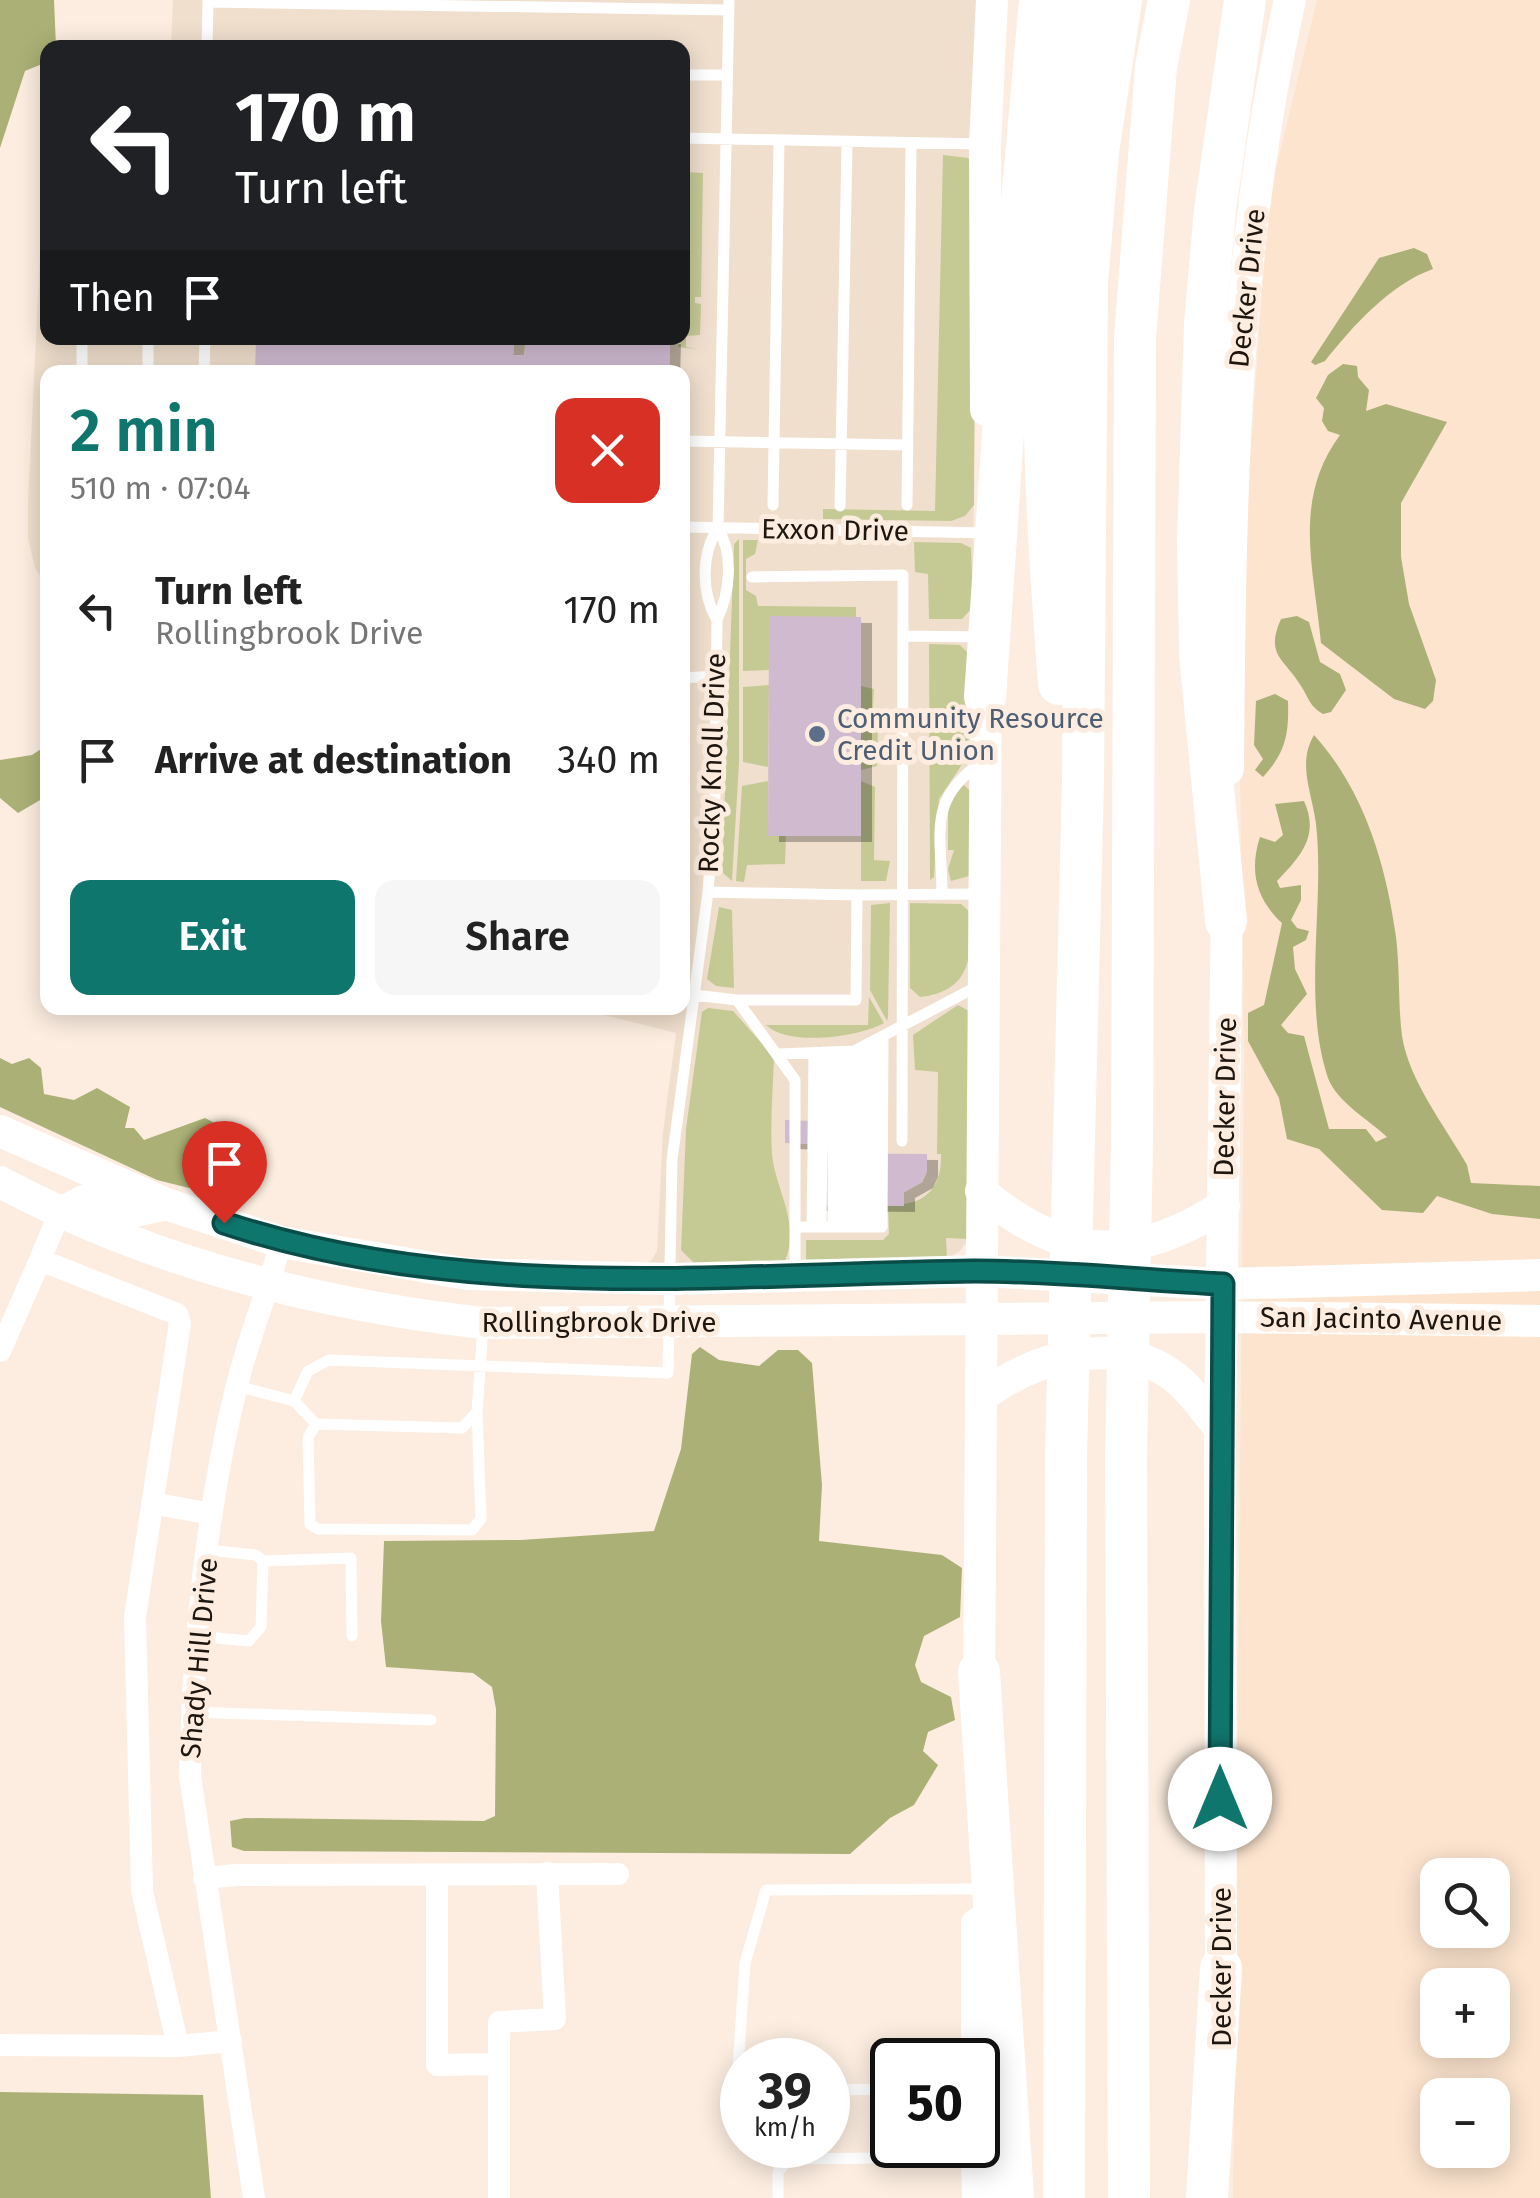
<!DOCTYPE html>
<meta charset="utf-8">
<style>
:root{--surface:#fff;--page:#f6f6f6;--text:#222;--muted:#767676;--accent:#0f766e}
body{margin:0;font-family:"Fira Sans",sans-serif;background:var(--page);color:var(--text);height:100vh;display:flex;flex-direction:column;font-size:38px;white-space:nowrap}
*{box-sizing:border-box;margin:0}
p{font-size:32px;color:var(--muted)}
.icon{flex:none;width:55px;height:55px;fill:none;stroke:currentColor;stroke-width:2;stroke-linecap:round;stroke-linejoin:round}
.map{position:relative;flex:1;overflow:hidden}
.details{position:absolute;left:40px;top:365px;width:650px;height:650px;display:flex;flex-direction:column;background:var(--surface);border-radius:20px;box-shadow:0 5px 25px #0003}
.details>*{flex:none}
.top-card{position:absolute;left:40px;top:40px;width:650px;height:305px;border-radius:20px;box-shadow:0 5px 25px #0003;background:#202124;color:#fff;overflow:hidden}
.controls{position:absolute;left:1420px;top:1858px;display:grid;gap:20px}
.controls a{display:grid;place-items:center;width:90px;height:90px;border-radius:20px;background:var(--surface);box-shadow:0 5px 25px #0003;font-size:50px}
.speed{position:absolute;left:720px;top:2038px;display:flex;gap:20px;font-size:50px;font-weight:700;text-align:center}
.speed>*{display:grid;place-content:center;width:130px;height:130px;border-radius:50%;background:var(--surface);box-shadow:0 5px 25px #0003;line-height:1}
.speed small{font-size:25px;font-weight:400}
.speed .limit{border:5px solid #111;border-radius:15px;background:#fff;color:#111}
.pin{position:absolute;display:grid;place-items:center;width:85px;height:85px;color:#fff;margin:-102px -42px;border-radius:50% 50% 50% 0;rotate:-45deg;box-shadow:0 0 10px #0007}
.pin .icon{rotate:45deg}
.me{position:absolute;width:110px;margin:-55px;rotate:0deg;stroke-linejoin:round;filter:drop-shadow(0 0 8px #0008)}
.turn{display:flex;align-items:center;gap:35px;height:210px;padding:0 30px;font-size:45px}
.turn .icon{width:130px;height:130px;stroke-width:2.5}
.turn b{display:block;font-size:70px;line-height:85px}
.then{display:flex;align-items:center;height:95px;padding:0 30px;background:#0003;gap:20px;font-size:38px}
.round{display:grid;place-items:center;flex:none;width:105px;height:105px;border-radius:20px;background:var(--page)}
.summary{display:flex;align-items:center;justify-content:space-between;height:170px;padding:0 30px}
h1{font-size:60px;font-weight:600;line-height:75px;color:var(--accent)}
.action{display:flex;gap:20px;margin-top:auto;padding:20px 30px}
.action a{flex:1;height:115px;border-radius:20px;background:var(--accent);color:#fff;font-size:40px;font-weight:600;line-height:115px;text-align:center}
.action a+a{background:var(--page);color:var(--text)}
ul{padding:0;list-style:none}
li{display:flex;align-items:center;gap:30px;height:150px;padding:0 30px}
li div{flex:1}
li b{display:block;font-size:38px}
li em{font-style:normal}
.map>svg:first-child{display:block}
.commercial{fill:#f0dfcd}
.built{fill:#fce4ce;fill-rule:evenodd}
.green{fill:#c5ca95}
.forest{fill:#abb076}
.building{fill:#d0bad0;filter:url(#shadow)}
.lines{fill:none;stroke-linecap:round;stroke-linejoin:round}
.lane{stroke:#fff;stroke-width:11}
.street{stroke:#fff;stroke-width:22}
.secondary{stroke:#fff;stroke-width:32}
.highway{stroke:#fff;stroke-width:42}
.route-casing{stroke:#0a4d48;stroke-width:25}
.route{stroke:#0f766e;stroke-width:18}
.service-dot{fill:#5c6f8a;stroke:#fcede0;stroke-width:4}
.labels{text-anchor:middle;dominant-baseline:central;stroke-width:10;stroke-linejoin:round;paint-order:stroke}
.street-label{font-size:28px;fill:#1e160f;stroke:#fcede0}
.service-label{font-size:28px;fill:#4e5e75;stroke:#fcede0;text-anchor:start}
</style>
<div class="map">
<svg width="1540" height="2198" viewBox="0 0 1540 2198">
<defs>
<filter id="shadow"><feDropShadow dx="11" dy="6" stdDeviation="0" flood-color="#0004"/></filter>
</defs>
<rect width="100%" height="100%" fill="#fcede0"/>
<path class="commercial" d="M 173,0 L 981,0 L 976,170 L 969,1239 L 959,1252 L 947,1258 L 639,1267 L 651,1261 L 657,1251 L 663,1132 L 676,1033 L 576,1008 L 682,1008 L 682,372 L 48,372 L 47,586 L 35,568 L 28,538 L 28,502 L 47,114 L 48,338 L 682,338 L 682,48 L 171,47 Z"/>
<path class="built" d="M 1317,0 L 1540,0 L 1540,2198 L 1233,2198 L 1244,1059 L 1238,624 L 1269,197 ZM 1438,1875 L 1492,1875 L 1492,1930 L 1438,1930 ZM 1438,1985 L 1492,1985 L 1492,2040 L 1438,2040 ZM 1438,2095 L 1492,2095 L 1492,2150 L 1438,2150 Z"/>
<path class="green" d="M 943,155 L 968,158 L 976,170 L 974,505 L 965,516 L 951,521 L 823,519 L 823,509 L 935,511 Z
M 683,172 L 703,173 L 701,297 L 695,297 L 695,303 L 701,304 L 700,335 L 686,336 L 686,347 L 697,349 L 678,347 L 683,317 Z
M 739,539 L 739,763 L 732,881 L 722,872 L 734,544 Z
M 743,540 L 758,540 L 755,554 L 746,559 L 746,590 L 756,596 L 758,606 L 856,607 L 856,618 L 770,617 L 769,670 L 743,671 Z
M 914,542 L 961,543 L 971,548 L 973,607 L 962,619 L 929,619 L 928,574 L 915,572 Z
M 929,644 L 960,645 L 973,658 L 971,751 L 939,799 L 934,877 L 930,880 Z
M 769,685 L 768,767 L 743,762 L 743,687 Z
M 861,686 L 874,689 L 872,724 L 878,725 L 877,766 L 861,770 Z
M 768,781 L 768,835 L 786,836 L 785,864 L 747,865 L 744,882 L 736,881 L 742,786 Z
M 861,781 L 875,787 L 874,860 L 890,861 L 886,881 L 861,881 Z
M 964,785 L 971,792 L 969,876 L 951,881 L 948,869 L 954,850 L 948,850 L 948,806 L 955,789 Z
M 890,903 L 888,1017 L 887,1021 L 870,990 L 871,905 Z
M 910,903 L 961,904 L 971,913 C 971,955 973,991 920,997 L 910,988 Z
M 719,907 L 732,910 L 734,988 L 716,986 L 707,979 Z
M 869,997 L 884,1023 C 859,1037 789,1047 766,1025 L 868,1025 Z
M 958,1005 L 969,1011 L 969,1239 L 946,1238 L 947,1258 L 806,1261 L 806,1240 L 883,1240 L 889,1234 L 888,1205 C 924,1206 942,1190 941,1154 L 937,1154 L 938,1072 L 915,1070 L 913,1035 Z
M 708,1008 L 733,1011 L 774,1057 C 773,1089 770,1122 772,1154 C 775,1189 801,1223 785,1261 L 696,1265 L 681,1250 L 686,1129 L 702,1012 Z"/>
<path class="forest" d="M 0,0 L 54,0 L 56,47 L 48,48 L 47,62 L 25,71 L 0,148 Z
M 1414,248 L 1427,254 L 1433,269 C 1390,284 1352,327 1325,361 L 1315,365 L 1311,362 L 1379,258 Z
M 1343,364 L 1357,366 L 1358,377 L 1369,390 L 1366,411 L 1386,404 L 1447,422 L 1401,503 L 1401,557 L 1409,604 L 1436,680 L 1433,701 L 1425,709 L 1394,699 L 1321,643 C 1314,568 1292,500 1340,435 L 1328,431 L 1322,421 L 1324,408 L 1316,398 L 1328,375 Z
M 1297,616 L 1309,622 L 1320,662 L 1340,674 L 1346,690 L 1331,712 L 1323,714 C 1308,705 1309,697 1299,683 C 1284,659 1265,655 1281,619 Z
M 1275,694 L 1288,701 C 1289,734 1286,752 1263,777 L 1255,770 L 1263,759 L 1254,745 L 1256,701 Z
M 1314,735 C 1364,790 1386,864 1396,937 C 1400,970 1398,1004 1402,1036 C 1409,1081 1445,1126 1467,1165 L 1471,1183 L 1540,1186 L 1540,1219 L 1492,1214 L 1437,1196 L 1423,1213 L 1382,1210 L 1319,1149 L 1287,1139 L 1279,1098 L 1248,1041 L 1248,1013 L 1264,1005 L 1282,923 C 1256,899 1249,871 1260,837 L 1275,842 L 1283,835 L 1275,804 L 1304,801 C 1320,836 1300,857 1277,881 L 1280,888 L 1301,885 L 1301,900 L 1291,920 L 1297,928 L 1309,931 L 1306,940 L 1293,947 L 1295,969 L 1307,994 L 1281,1025 L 1288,1033 L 1304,1036 L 1329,1129 L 1366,1129 L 1376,1142 L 1387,1137 C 1369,1120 1337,1102 1328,1078 C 1302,1001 1325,903 1316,824 C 1312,792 1297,764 1314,735 Z
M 47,745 L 47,796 L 18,813 L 0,798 L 0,760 L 32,755 Z
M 0,1058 L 12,1064 L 29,1058 L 41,1068 L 44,1094 L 74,1100 L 97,1088 L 130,1107 L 125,1128 L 134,1128 L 144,1140 L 205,1118 L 219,1125 L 222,1143 L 212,1161 L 195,1166 L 201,1181 L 189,1188 L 157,1180 L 0,1107 Z
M 700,1347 L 719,1360 L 759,1366 L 778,1350 L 798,1350 L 812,1363 L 822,1485 L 819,1541 L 942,1555 L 962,1568 L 960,1617 L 924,1636 L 915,1665 L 921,1682 L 951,1697 L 955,1720 L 928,1732 L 923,1751 L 938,1765 L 914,1805 L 890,1818 L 850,1854 L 244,1851 L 232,1847 L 230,1821 L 245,1818 L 484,1821 L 495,1816 L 496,1709 L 492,1687 L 473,1673 L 386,1667 L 381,1621 L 384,1541 L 521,1540 L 654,1531 L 681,1449 L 692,1354 Z
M 0,2092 L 203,2095 L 211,2198 L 0,2198 Z"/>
<path class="building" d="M 256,338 L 514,338 L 513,355 L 525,355 L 525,338 L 670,338 L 669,372 L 525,372 L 525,368 L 513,368 L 513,372 L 412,372 L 412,365 L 400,365 L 400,372 L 255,372 Z
M 769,616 L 861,617 L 861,836 L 768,836 Z
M 785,1120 L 813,1121 L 813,1144 L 785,1143 Z
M 807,1153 L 927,1154 L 927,1171 L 922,1182 L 904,1192 L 904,1206 L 807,1205 Z"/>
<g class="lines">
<path class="lane" d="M 208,2 L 729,10
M 207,48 L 208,0
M 682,75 L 727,75
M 682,138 L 983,144
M 82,372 L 82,338
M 148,372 L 148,338
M 204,372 L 205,338
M 682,441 L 907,445
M 773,505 L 779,141
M 907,505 L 911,146
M 840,506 L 847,144
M 682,527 L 987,533
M 718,528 L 729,0
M 752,577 L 903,575 L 902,1141
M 717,620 C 701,593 701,554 718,528
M 903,636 L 983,637
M 682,678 L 717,676
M 708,892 L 857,895 L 856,1000 L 737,1000
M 942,894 C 942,834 926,800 982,762
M 857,895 L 979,894
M 694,995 L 737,1000 L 795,1080 L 795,1274
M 778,1054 L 854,1051 L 978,986
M 795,1227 L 882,1227 L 883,1038
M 812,1227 L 814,1053
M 821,1227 L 823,1052
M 833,1227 L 833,1052
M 842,1227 L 843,1052
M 852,1227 L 854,1051
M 862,1227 L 863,1048
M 871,1227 L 872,1043
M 237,1386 L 294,1401 L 308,1371 L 329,1360 L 668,1373 L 672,1160 L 708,892 L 715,795 L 717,620 C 730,592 734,555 718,528
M 294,1401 L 316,1424 L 462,1428 L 477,1412 L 483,1326
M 316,1424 L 308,1438 L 310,1524 L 318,1529 L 472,1530 L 481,1519 L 477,1412
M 263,1561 L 351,1558 L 352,1636
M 197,1636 L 249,1641 L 261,1627 L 263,1561 L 256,1555 L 207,1550
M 191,1712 L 431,1720
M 742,2089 L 737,2082 L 745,1963 L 766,1890 L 976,1889
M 828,2090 L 892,2089
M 778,2198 L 778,2172 L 789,2159 L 976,2157"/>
<path class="street" d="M 59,1214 L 40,1260 L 177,1314 L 180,1323 L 135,1617 L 142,1891 L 178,2046
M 0,1351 L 40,1260
M 152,1503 L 211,1514
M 437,1877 L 437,2065 L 498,2064
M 204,1878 L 237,1875 L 618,1874
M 0,2045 L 178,2046 L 231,2041
M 254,2198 L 190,1776 C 193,1646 205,1515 236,1389 C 248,1339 268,1291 281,1242
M 499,2198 L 499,2022 L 555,2019 L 547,1873"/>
<path class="secondary" d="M 986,410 L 985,144 L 992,0
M 1228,769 C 1230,511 1232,253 1290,0
M 0,1131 L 166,1204 L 281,1242 L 468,1274 L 671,1279 L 981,1271 L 1223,1284 L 1540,1275
M 0,1182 C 150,1262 314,1304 483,1323 L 1222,1317 L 1540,1321
M 981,1191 C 1062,1261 1135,1264 1224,1205
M 59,1214 L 84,1201 L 130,1212 L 162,1205
M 981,1397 C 1033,1358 1112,1333 1172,1375 C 1190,1388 1205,1411 1220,1428
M 979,1695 L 986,674
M 977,1924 L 977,2060
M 1221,1989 L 1220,1428 L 1227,898
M 977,2145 L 978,2198"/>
<path class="highway" d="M 1059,684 C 1050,564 1042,446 1045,326 C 1048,217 1064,108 1079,0
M 985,697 L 1008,360 L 1040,0
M 1226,921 L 1200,655 L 1198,542 L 1205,324 L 1215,210 L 1245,0
M 979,1672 L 1013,2198
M 1064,2198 L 1066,1456 L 1083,781 L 1087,283 L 1098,152 L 1121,0
M 1129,2198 L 1126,1459 L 1132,1144 L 1135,338 L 1156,67 L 1169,0
M 1207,2198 L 1221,1968"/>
</g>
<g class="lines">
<g class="route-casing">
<path id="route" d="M 224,1223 C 465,1303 724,1274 974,1271 C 1057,1271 1140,1280 1223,1284 L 1220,1799"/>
</g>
<use href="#route" class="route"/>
</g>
<circle class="service-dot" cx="817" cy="734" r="10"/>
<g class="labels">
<g class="street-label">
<text transform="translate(1247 288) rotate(-84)">Decker Drive</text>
<text transform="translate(835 530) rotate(1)">Exxon Drive</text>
<text transform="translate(712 763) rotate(-88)">Rocky Knoll Drive</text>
<text transform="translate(1225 1097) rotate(-89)">Decker Drive</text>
<text transform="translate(1381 1319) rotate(1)">San Jacinto Avenue</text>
<text x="599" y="1322">Rollingbrook Drive</text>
<text transform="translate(199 1658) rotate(-85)">Shady Hill Drive</text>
<text transform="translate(1221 1967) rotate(-90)">Decker Drive</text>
</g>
<g class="service-label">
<text x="837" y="718">Community Resource<tspan x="837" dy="32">Credit Union</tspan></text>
</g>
</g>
</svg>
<div class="controls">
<a><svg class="icon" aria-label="search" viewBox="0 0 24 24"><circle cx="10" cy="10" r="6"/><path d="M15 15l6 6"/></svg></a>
<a>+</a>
<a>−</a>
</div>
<div class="speed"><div>39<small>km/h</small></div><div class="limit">50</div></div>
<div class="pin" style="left:224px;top:1223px;background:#d93025"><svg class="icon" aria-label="arrive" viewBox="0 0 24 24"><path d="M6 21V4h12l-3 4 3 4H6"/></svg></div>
<svg class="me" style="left:1220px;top:1799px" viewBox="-20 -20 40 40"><circle r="19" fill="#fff"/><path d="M0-13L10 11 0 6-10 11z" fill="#0f766e"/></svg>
<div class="top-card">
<div class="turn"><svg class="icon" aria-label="left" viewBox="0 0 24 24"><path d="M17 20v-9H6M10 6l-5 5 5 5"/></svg><div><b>170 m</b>Turn left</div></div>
<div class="then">Then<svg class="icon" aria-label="arrive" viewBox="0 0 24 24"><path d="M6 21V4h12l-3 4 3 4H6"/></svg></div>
</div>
<section class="details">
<div class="summary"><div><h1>2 min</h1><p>510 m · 07:04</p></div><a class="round" style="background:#d93025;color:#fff"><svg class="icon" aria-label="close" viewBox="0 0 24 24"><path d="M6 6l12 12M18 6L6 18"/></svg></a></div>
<ul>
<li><svg class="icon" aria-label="left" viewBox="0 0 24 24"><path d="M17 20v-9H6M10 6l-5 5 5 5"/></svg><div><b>Turn left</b><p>Rollingbrook Drive</p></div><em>170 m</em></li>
<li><svg class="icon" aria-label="arrive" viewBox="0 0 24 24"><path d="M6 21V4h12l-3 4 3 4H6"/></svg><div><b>Arrive at destination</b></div><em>340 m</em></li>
</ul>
<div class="action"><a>Exit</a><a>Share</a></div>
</section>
</div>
